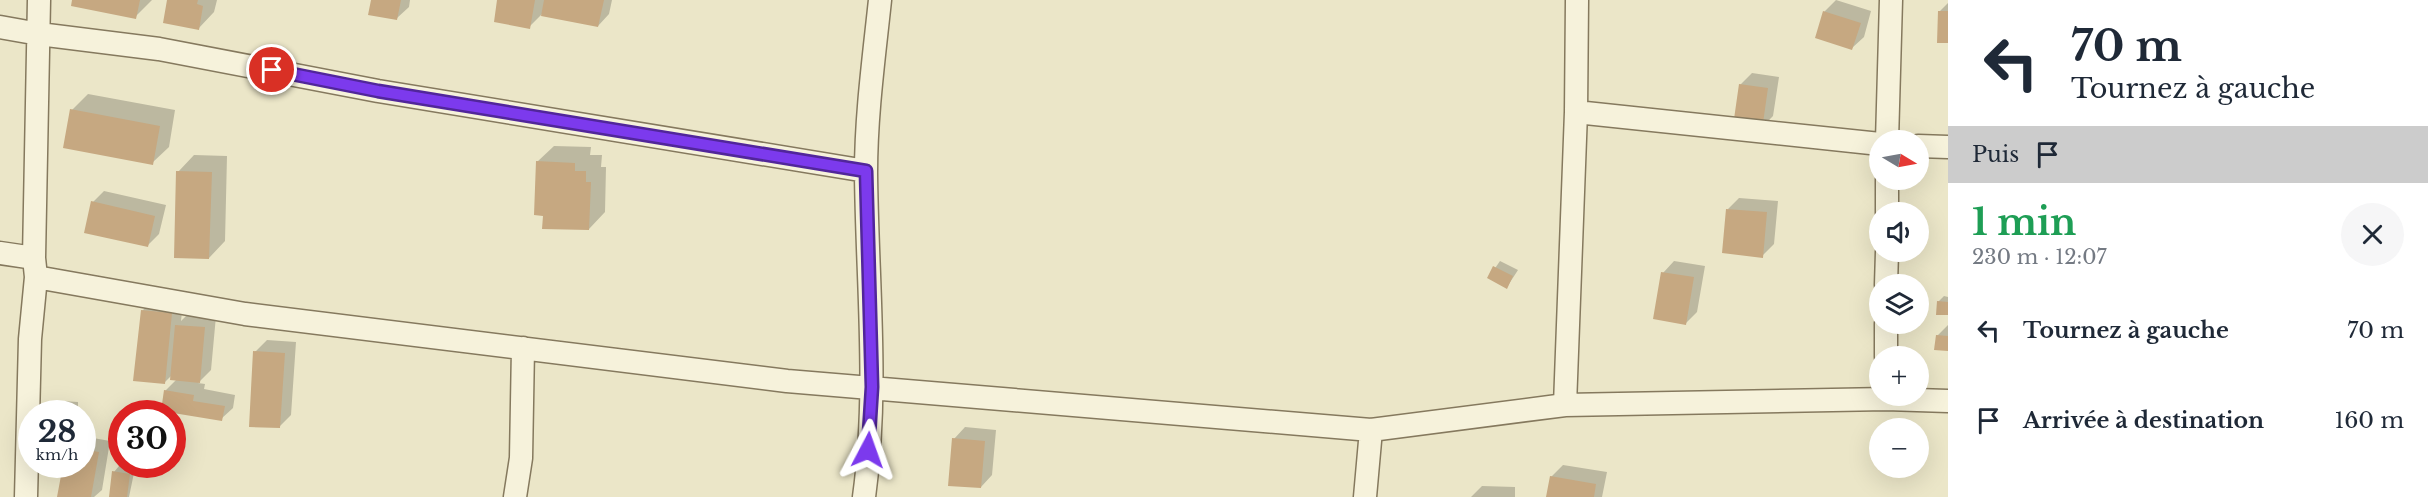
<!DOCTYPE html>
<html lang="fr">
<meta charset="utf-8">
<style>
:root{--surface:#fff;--page:#f6f6f7;--text:#1f2937;--muted:#747a83}
body{margin:0;font-family:"Libre Baskerville",serif;background:var(--page);color:var(--text);height:100vh;display:flex;flex-direction:column;font-size:22px;white-space:nowrap}
*{box-sizing:border-box;margin:0}
p{font-size:20px;color:var(--muted)}
.icon{flex:none;width:33px;height:33px;fill:none;stroke:currentColor;stroke-width:2;stroke-linecap:round;stroke-linejoin:round}
.map{position:relative;flex:1;overflow:hidden}
.sheet{display:flex;flex-direction:column;background:var(--surface);width:480px}
.sheet>*{flex:none}
.hud{background:#fff;color:var(--text);overflow:hidden}
.needle{width:39px;rotate:100deg}
.controls{position:absolute;left:1869px;top:130px;display:grid;gap:12px}
.controls a{display:grid;place-items:center;width:60px;height:60px;border-radius:50%;background:var(--surface);box-shadow:0 6px 24px #0002;font-size:30px}
.speed{position:absolute;left:18px;top:400px;display:flex;gap:12px;font-size:30px;font-weight:700;text-align:center}
.speed>*{display:grid;place-content:center;width:78px;height:78px;border-radius:50%;background:var(--surface);box-shadow:0 6px 24px #0002;line-height:1}
.speed small{font-size:15px;font-weight:400}
.speed .limit{border:9px solid #d22;background:#fff;color:#111}
.pin{position:absolute;display:grid;place-items:center;width:51px;height:51px;color:#fff;margin:-26px;border:3px solid #fff;border-radius:50%;box-shadow:0 2px 6px #0007}
.me{position:absolute;width:66px;margin:-33px;rotate:4deg;stroke-linejoin:round;filter:drop-shadow(0 0 4px #0008)}
.turn{display:flex;align-items:center;gap:21px;height:126px;padding:0 24px;font-size:27px}
.turn .icon{width:78px;height:78px;stroke-width:2.5}
.turn b{display:block;font-size:42px;line-height:51px}
.then{display:flex;align-items:center;height:57px;padding:0 24px;background:#0003;gap:12px;font-size:22px}
.round{display:grid;place-items:center;flex:none;width:63px;height:63px;border-radius:32px;background:var(--page)}
.head{display:flex;align-items:center;justify-content:space-between;height:102px;padding:0 24px}
h1{font-size:36px;font-weight:700;line-height:45px;color:#1e9e55}
ul{padding:0;list-style:none}
li{display:flex;align-items:center;gap:18px;height:90px;padding:0 24px}
li div{flex:1}
li b{display:block;font-size:22px}
li em{font-style:normal}
main{display:flex;flex:1;min-height:0}
.map>svg:first-child{display:block}
.shadow{fill:#0003}
.building{fill:#c6a881}
.lines{fill:none;stroke-linecap:round;stroke-linejoin:round}
.minor-casing{stroke:#85795e;stroke-width:25}
.minor{stroke:#f6f2db;stroke-width:22}
.route-casing{stroke:#51269a;stroke-width:15}
.route{stroke:#7c3aed;stroke-width:10}
</style>
<main>
<div class="map">
<svg width="1948" height="497" viewBox="0 0 1948 497">
<rect width="100%" height="100%" fill="#ebe6c8"/>
<path class="shadow" d="M 73,0 L 152,0 L 135,17 Z
M 169,0 L 217,0 L 214,12 L 198,29 Z
M 372,0 L 410,0 L 409,7 L 397,18 Z
M 499,0 L 612,0 L 609,14 L 598,26 L 542,14 L 529,27 Z
M 1836,0 L 1871,11 L 1864,37 L 1852,48 L 1824,12 Z
M 1948,3 L 1948,42 L 1940,11 Z
M 1752,73 L 1779,77 L 1773,116 L 1761,128 L 1740,85 Z
M 88,94 L 175,110 L 169,147 L 152,163 L 72,110 Z
M 554,146 L 591,147 L 590,155 L 602,155 L 601,167 L 606,167 L 605,212 L 589,229 L 544,214 L 537,162 Z
M 194,155 L 227,156 L 225,241 L 209,258 L 178,172 Z
M 104,191 L 166,205 L 159,234 L 147,246 L 93,202 Z
M 1739,198 L 1778,201 L 1774,244 L 1762,256 L 1728,209 Z
M 1500,261 L 1518,270 L 1507,287 L 1489,277 Z
M 1674,261 L 1705,266 L 1697,312 L 1686,323 L 1663,273 Z
M 1944,296 L 1948,297 L 1948,314 L 1938,302 Z
M 154,299 L 183,302 L 181,321 L 188,314 L 216,316 L 211,370 L 198,383 L 205,384 L 204,389 L 235,395 L 233,408 L 221,419 L 165,391 L 177,379 L 172,375 L 164,383 L 142,311 Z
M 1948,325 L 1948,350 L 1937,336 Z
M 267,340 L 296,342 L 291,415 L 279,427 L 255,352 Z
M 62,401 L 78,402 L 78,414 L 56,414 L 57,406 Z
M 965,427 L 996,430 L 992,475 L 981,487 L 954,439 Z
M 82,436 L 110,441 L 102,490 L 94,497 L 64,497 L 65,465 L 82,465 Z
M 1563,465 L 1607,472 L 1602,497 L 1548,497 L 1551,477 Z
M 119,466 L 135,468 L 129,497 L 110,497 L 114,472 Z
M 1482,486 L 1515,487 L 1515,497 L 1471,497 Z"/>
<path class="building" d="M 72,0 L 140,0 L 136,19 L 71,6 Z
M 167,0 L 198,0 L 197,4 L 203,6 L 199,30 L 163,23 Z
M 371,0 L 401,0 L 397,20 L 368,15 Z
M 497,0 L 535,0 L 530,29 L 494,22 Z
M 544,0 L 604,0 L 598,27 L 541,16 Z
M 1823,11 L 1861,23 L 1852,50 L 1815,38 Z
M 1938,11 L 1948,11 L 1948,43 L 1937,43 Z
M 1739,84 L 1768,88 L 1762,130 L 1733,126 Z
M 70,109 L 160,126 L 153,165 L 63,148 Z
M 536,161 L 575,163 L 575,171 L 586,171 L 586,182 L 591,182 L 589,230 L 542,229 L 543,216 L 534,215 Z
M 176,171 L 212,172 L 209,259 L 174,258 Z
M 91,201 L 155,216 L 148,247 L 84,233 Z
M 1726,209 L 1767,212 L 1763,258 L 1722,253 Z
M 1493,266 L 1513,276 L 1507,289 L 1487,278 Z
M 1661,272 L 1694,277 L 1686,325 L 1653,319 Z
M 1937,301 L 1948,302 L 1948,315 L 1936,315 Z
M 141,310 L 172,313 L 165,384 L 133,381 Z
M 175,325 L 205,327 L 200,383 L 170,380 Z
M 1936,335 L 1948,336 L 1948,351 L 1934,350 Z
M 253,351 L 285,353 L 280,428 L 249,427 Z
M 164,390 L 194,395 L 193,401 L 225,406 L 222,421 L 161,411 Z
M 55,406 L 73,407 L 73,414 L 55,414 Z
M 952,438 L 985,441 L 981,488 L 948,486 Z
M 82,449 L 99,452 L 91,497 L 57,497 L 63,465 L 82,465 Z
M 112,471 L 130,474 L 127,497 L 109,497 Z
M 1550,476 L 1596,484 L 1594,497 L 1546,497 Z"/>
<g class="lines">
<g class="minor-casing">
<path id="minor" d="M 0,27 L 39,34 L 159,49 L 378,91 L 866,171
M 1576,112 L 1880,144
M 1887,141 L 1891,0
M 1918,146 L 1948,147
M 1887,213 L 1887,180
M 0,253 L 34,258
M 36,277 L 245,314 L 787,381 L 1371,430 L 1565,405 L 1886,399 L 1948,401
M 1886,285 L 1887,252
M 1886,357 L 1886,324
M 1565,405 L 1576,112 L 1577,0
M 26,497 L 30,339 L 36,277 L 34,258 L 39,0
M 515,497 L 521,458 L 523,348
M 864,497 C 879,389 867,281 866,173 C 866,115 874,57 880,0
M 1365,497 L 1371,430"/>
</g>
<use href="#minor" class="minor"/>
</g>
<g class="lines">
<g class="route-casing">
<path id="route" d="M 272,70 L 378,91 L 866,171 L 872,387 L 868,450"/>
</g>
<use href="#route" class="route"/>
</g>
</svg>
<div class="controls">
<a><svg class="needle" viewBox="-14 -14 28 28"><path d="M0-13l5 13h-10z" fill="#e53935"/><path d="M0 13l5-13h-10z" fill="#747a83"/></svg></a>
<a><svg class="icon" aria-label="sound" viewBox="0 0 24 24"><path d="M4 9h4l5-4v14l-5-4H4zM17 9q2 3 0 6"/></svg></a>
<a><svg class="icon" aria-label="layers" viewBox="0 0 24 24"><path d="M12 4l9 5-9 5-9-5zM3 14l9 5 9-5"/></svg></a>
<a>+</a>
<a>−</a>
</div>
<div class="speed"><div>28<small>km/h</small></div><div class="limit">30</div></div>
<div class="pin" style="left:272px;top:70px;background:#d93025"><svg class="icon" aria-label="arrive" viewBox="0 0 24 24"><path d="M6 21V4h12l-3 4 3 4H6"/></svg></div>
<svg class="me" style="left:868px;top:450px" viewBox="-20 -20 40 40"><path d="M0-17L14 15 0 8-14 15z" fill="#7c3aed" stroke="#fff" stroke-width="4"/></svg>
</div>
<section class="sheet">
<div class="hud">
<div class="turn"><svg class="icon" aria-label="left" viewBox="0 0 24 24"><path d="M17 20v-9H6M10 6l-5 5 5 5"/></svg><div><b>70 m</b>Tournez à gauche</div></div>
<div class="then">Puis<svg class="icon" aria-label="arrive" viewBox="0 0 24 24"><path d="M6 21V4h12l-3 4 3 4H6"/></svg></div>
</div>
<div class="head"><div><h1>1 min</h1><p>230 m · 12:07</p></div><a class="round"><svg class="icon" aria-label="close" viewBox="0 0 24 24"><path d="M6 6l12 12M18 6L6 18"/></svg></a></div>
<ul>
<li><svg class="icon" aria-label="left" viewBox="0 0 24 24"><path d="M17 20v-9H6M10 6l-5 5 5 5"/></svg><div><b>Tournez à gauche</b></div><em>70 m</em></li>
<li><svg class="icon" aria-label="arrive" viewBox="0 0 24 24"><path d="M6 21V4h12l-3 4 3 4H6"/></svg><div><b>Arrivée à destination</b></div><em>160 m</em></li>
</ul>
</section>
</main>
